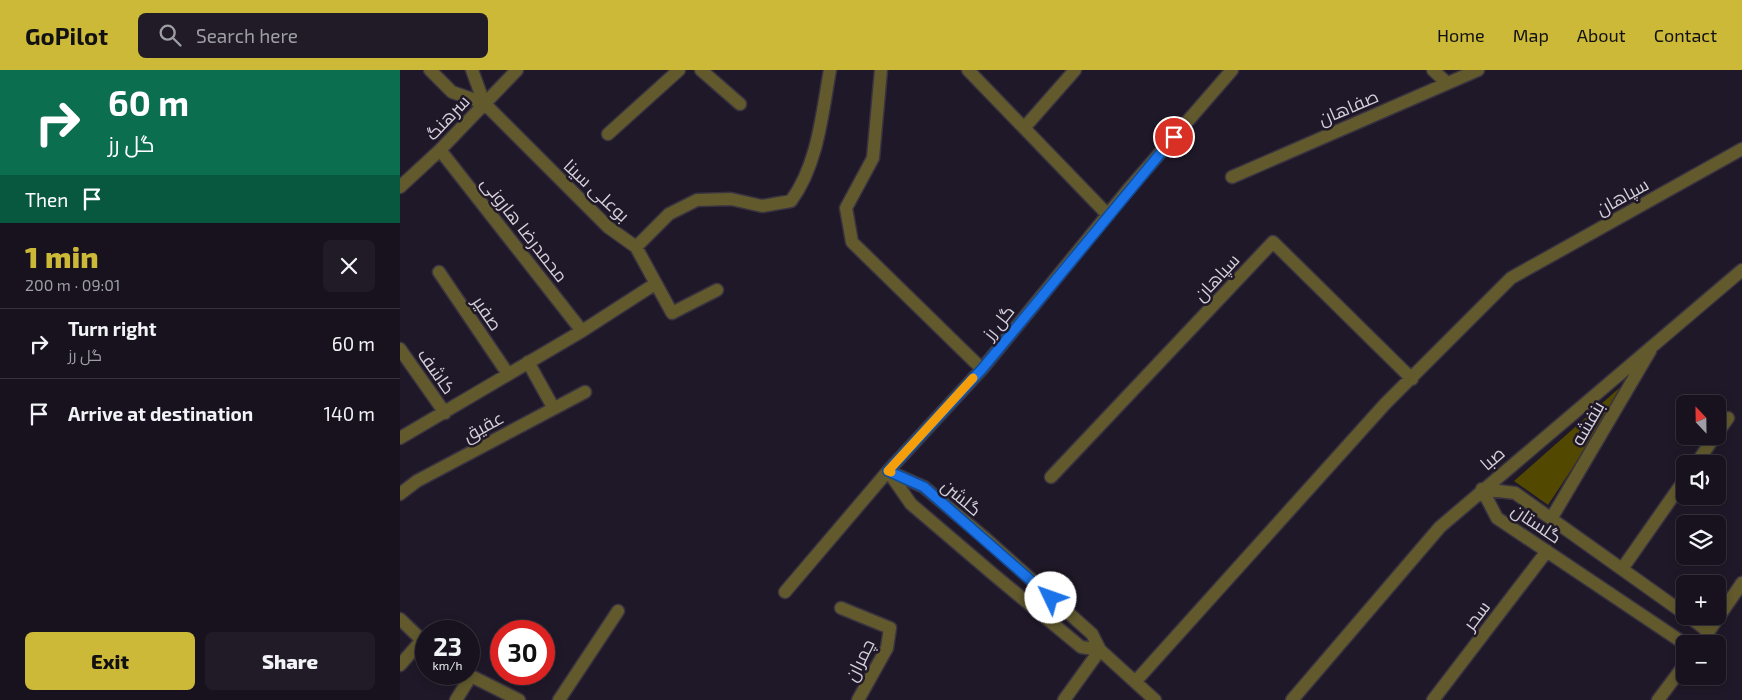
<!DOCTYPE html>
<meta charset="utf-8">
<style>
:root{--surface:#17121e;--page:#201b27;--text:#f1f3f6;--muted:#9e9ea4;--line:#36323c;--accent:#cdb938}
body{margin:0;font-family:"Exo 2",Cairo,sans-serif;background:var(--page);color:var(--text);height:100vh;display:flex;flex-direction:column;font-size:19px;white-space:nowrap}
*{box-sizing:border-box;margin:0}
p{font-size:16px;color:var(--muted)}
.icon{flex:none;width:28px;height:28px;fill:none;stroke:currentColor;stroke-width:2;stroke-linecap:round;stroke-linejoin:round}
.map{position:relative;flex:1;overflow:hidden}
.panel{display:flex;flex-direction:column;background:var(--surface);width:400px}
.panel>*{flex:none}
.hud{background:#0b6e4f;color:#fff;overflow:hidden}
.needle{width:32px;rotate:338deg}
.controls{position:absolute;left:1276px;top:325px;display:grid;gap:10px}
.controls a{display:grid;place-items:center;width:50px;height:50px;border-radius:8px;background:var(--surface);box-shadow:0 2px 8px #0003,0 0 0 1px var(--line);font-size:25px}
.speed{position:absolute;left:15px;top:550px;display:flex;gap:10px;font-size:25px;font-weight:700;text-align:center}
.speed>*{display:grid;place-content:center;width:65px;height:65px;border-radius:50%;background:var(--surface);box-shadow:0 2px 8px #0003,0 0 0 1px var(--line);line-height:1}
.speed small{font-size:12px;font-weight:400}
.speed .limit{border:8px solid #d22;background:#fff;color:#111}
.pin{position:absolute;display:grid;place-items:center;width:42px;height:42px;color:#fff;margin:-21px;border:2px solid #fff;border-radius:50%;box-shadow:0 1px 5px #0007}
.me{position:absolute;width:55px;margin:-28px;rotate:312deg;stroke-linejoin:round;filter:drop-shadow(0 0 4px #0008)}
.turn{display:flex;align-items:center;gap:18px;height:105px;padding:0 25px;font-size:22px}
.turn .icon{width:65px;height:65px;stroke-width:2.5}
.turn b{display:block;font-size:35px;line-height:42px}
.then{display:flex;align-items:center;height:48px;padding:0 25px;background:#0003;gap:10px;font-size:19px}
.round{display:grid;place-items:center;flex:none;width:52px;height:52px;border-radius:8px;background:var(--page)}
.headline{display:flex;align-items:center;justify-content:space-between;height:85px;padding:0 25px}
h1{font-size:30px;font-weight:800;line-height:38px;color:var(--accent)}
.action{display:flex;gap:10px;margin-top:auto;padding:10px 25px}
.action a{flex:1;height:58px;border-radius:8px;background:var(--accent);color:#111;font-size:20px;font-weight:800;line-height:58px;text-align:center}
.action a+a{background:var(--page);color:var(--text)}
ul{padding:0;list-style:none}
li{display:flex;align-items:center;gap:15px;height:70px;padding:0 25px;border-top:1px solid var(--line)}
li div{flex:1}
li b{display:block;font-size:19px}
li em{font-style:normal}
header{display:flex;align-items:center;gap:30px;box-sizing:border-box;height:70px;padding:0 25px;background:var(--accent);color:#111}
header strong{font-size:24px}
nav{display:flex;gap:28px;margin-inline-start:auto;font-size:18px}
.search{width:350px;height:45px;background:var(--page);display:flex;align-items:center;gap:12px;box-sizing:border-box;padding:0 18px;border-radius:8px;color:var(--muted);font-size:19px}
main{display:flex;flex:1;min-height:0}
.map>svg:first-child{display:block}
.forest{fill:#534800}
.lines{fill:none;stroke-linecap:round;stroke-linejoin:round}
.service-casing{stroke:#383241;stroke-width:15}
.minor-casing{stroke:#383241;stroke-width:15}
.tertiary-casing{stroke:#383241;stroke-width:15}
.service{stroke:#625a2d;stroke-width:12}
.minor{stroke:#625a2d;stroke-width:12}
.tertiary{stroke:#625a2d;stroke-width:12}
.route-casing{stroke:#114b97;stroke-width:12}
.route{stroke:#1a73e8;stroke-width:9}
.slow{stroke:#f59e0b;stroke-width:9}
.labels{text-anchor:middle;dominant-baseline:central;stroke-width:5;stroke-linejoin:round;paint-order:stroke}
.street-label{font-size:18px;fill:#d4cfda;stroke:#1f1828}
</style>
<header>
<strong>GoPilot</strong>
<div class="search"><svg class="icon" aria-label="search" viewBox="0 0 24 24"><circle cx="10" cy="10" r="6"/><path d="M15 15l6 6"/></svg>Search here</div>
<nav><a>Home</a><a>Map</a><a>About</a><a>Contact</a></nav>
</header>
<main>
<section class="panel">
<div class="hud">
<div class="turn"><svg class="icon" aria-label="right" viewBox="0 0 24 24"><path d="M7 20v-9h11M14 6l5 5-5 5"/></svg><div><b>60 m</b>گل رز</div></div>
<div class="then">Then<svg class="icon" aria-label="arrive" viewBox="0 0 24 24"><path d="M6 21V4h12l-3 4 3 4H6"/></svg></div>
</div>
<div class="headline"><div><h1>1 min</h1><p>200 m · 09:01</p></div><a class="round"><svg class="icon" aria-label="close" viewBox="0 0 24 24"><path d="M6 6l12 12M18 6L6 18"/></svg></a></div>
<ul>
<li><svg class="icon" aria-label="right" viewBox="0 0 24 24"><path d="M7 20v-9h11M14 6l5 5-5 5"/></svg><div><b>Turn right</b><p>گل رز</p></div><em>60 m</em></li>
<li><svg class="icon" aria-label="arrive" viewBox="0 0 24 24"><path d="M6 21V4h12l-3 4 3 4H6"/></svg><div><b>Arrive at destination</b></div><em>140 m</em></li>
</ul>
<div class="action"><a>Exit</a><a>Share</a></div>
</section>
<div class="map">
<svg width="1342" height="630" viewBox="0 0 1342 630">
<rect width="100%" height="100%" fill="#1f1828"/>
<path class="forest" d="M 1234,305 L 1148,435 L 1114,411 Z"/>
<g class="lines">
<g class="service-casing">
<path id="service" d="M 128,292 L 153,337"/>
</g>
<g class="minor-casing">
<path id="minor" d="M 30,0 L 52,22 L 84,33 L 208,157 L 236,177 L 272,243 L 317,220
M 72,0 L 84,33
M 301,0 L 340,34
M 481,0 L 473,88 L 446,138 L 452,172 L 582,299
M 568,0 L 708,145
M 1033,0 L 1047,13
M 624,58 L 675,0
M 208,64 L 279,0
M 40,80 L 182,261
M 832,107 L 1078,0
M 0,117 L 40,80 L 117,0
M 236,177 L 269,144 L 297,130 L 331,129 L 362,136 L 391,131 C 418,94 422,44 430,0
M 39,202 L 108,304
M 0,279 L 45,343
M 1318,362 L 1328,348
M 0,368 L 182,261 L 255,214
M 1296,394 L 1315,366
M 488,401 L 524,417 L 585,468 L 692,564 L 700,580 L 681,577 L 593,504 L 511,434 Z
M 651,407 L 873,172 L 1012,309
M 1082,419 L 1097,448 L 1285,574
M 1082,419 L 1115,423 L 1285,544
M 0,424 L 17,411 L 185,322
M 1151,449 L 1250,281
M 1222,499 L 1285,409
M 385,522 L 488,401 L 582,299 L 727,121 L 832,0
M 441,538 L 490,558 L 487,578 L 458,630
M 1288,546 L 1309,562
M 1300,574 L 1342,513
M 0,595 L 22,570
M 735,612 L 985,334 L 1111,208 L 1342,79
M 56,630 L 71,606
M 159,630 L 218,541
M 664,630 L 700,580 L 755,630
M 892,630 L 1040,457 L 1342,200
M 1033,630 L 1147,481
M 1258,630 L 1285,594"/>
</g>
<g class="tertiary-casing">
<path id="tertiary" d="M 0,549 L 26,574
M 67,604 L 119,630"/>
</g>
<use href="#service" class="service"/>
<use href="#minor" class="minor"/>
<use href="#tertiary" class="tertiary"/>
</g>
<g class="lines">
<g class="route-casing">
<path id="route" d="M 651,528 L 524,417 L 488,401 L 582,299 L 774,67"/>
</g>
<use href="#route" class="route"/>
<path class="slow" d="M 491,402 L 488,401 L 573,308"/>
</g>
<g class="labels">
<g class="street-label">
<text transform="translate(948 37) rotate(-23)">صفاهان</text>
<text transform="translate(47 47) rotate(-46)">سرهنگ</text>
<text transform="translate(197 120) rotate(43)">بوعلی سینا</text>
<text transform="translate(1222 126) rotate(-29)">سپاهان</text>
<text transform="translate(125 159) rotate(52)">محمدرضا هارونی</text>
<text transform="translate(816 207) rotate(-47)">سپاهان</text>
<text transform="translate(88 243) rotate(56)">صفیر</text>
<text transform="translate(598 252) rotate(-51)">گل رز</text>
<text transform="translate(37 301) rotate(55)">کاشف</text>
<text transform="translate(1187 353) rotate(-60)">بنفشه</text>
<text transform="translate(83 356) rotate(-29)">عقیق</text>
<text transform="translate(1092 388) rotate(-41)">صبا</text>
<text transform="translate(562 427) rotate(40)">گلشن</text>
<text transform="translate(1137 453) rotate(34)">گلستان</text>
<text transform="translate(1076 545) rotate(-53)">سحر</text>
<text transform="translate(459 590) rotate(-64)">چمران</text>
</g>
</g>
</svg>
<div class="controls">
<a><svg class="needle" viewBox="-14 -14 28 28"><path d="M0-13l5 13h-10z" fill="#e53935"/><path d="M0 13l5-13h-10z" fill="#9e9ea4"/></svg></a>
<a><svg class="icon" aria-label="sound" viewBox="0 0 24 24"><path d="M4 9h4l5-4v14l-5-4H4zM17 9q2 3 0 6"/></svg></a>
<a><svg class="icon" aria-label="layers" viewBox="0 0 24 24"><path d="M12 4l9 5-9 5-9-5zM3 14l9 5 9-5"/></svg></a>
<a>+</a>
<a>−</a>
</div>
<div class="speed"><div>23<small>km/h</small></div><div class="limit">30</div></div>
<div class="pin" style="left:774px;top:67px;background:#d93025"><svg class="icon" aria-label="arrive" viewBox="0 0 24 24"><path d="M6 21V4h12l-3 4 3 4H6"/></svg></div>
<svg class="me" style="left:651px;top:528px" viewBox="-20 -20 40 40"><circle r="19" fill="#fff"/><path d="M0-13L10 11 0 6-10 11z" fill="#1a73e8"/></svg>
</div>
</main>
